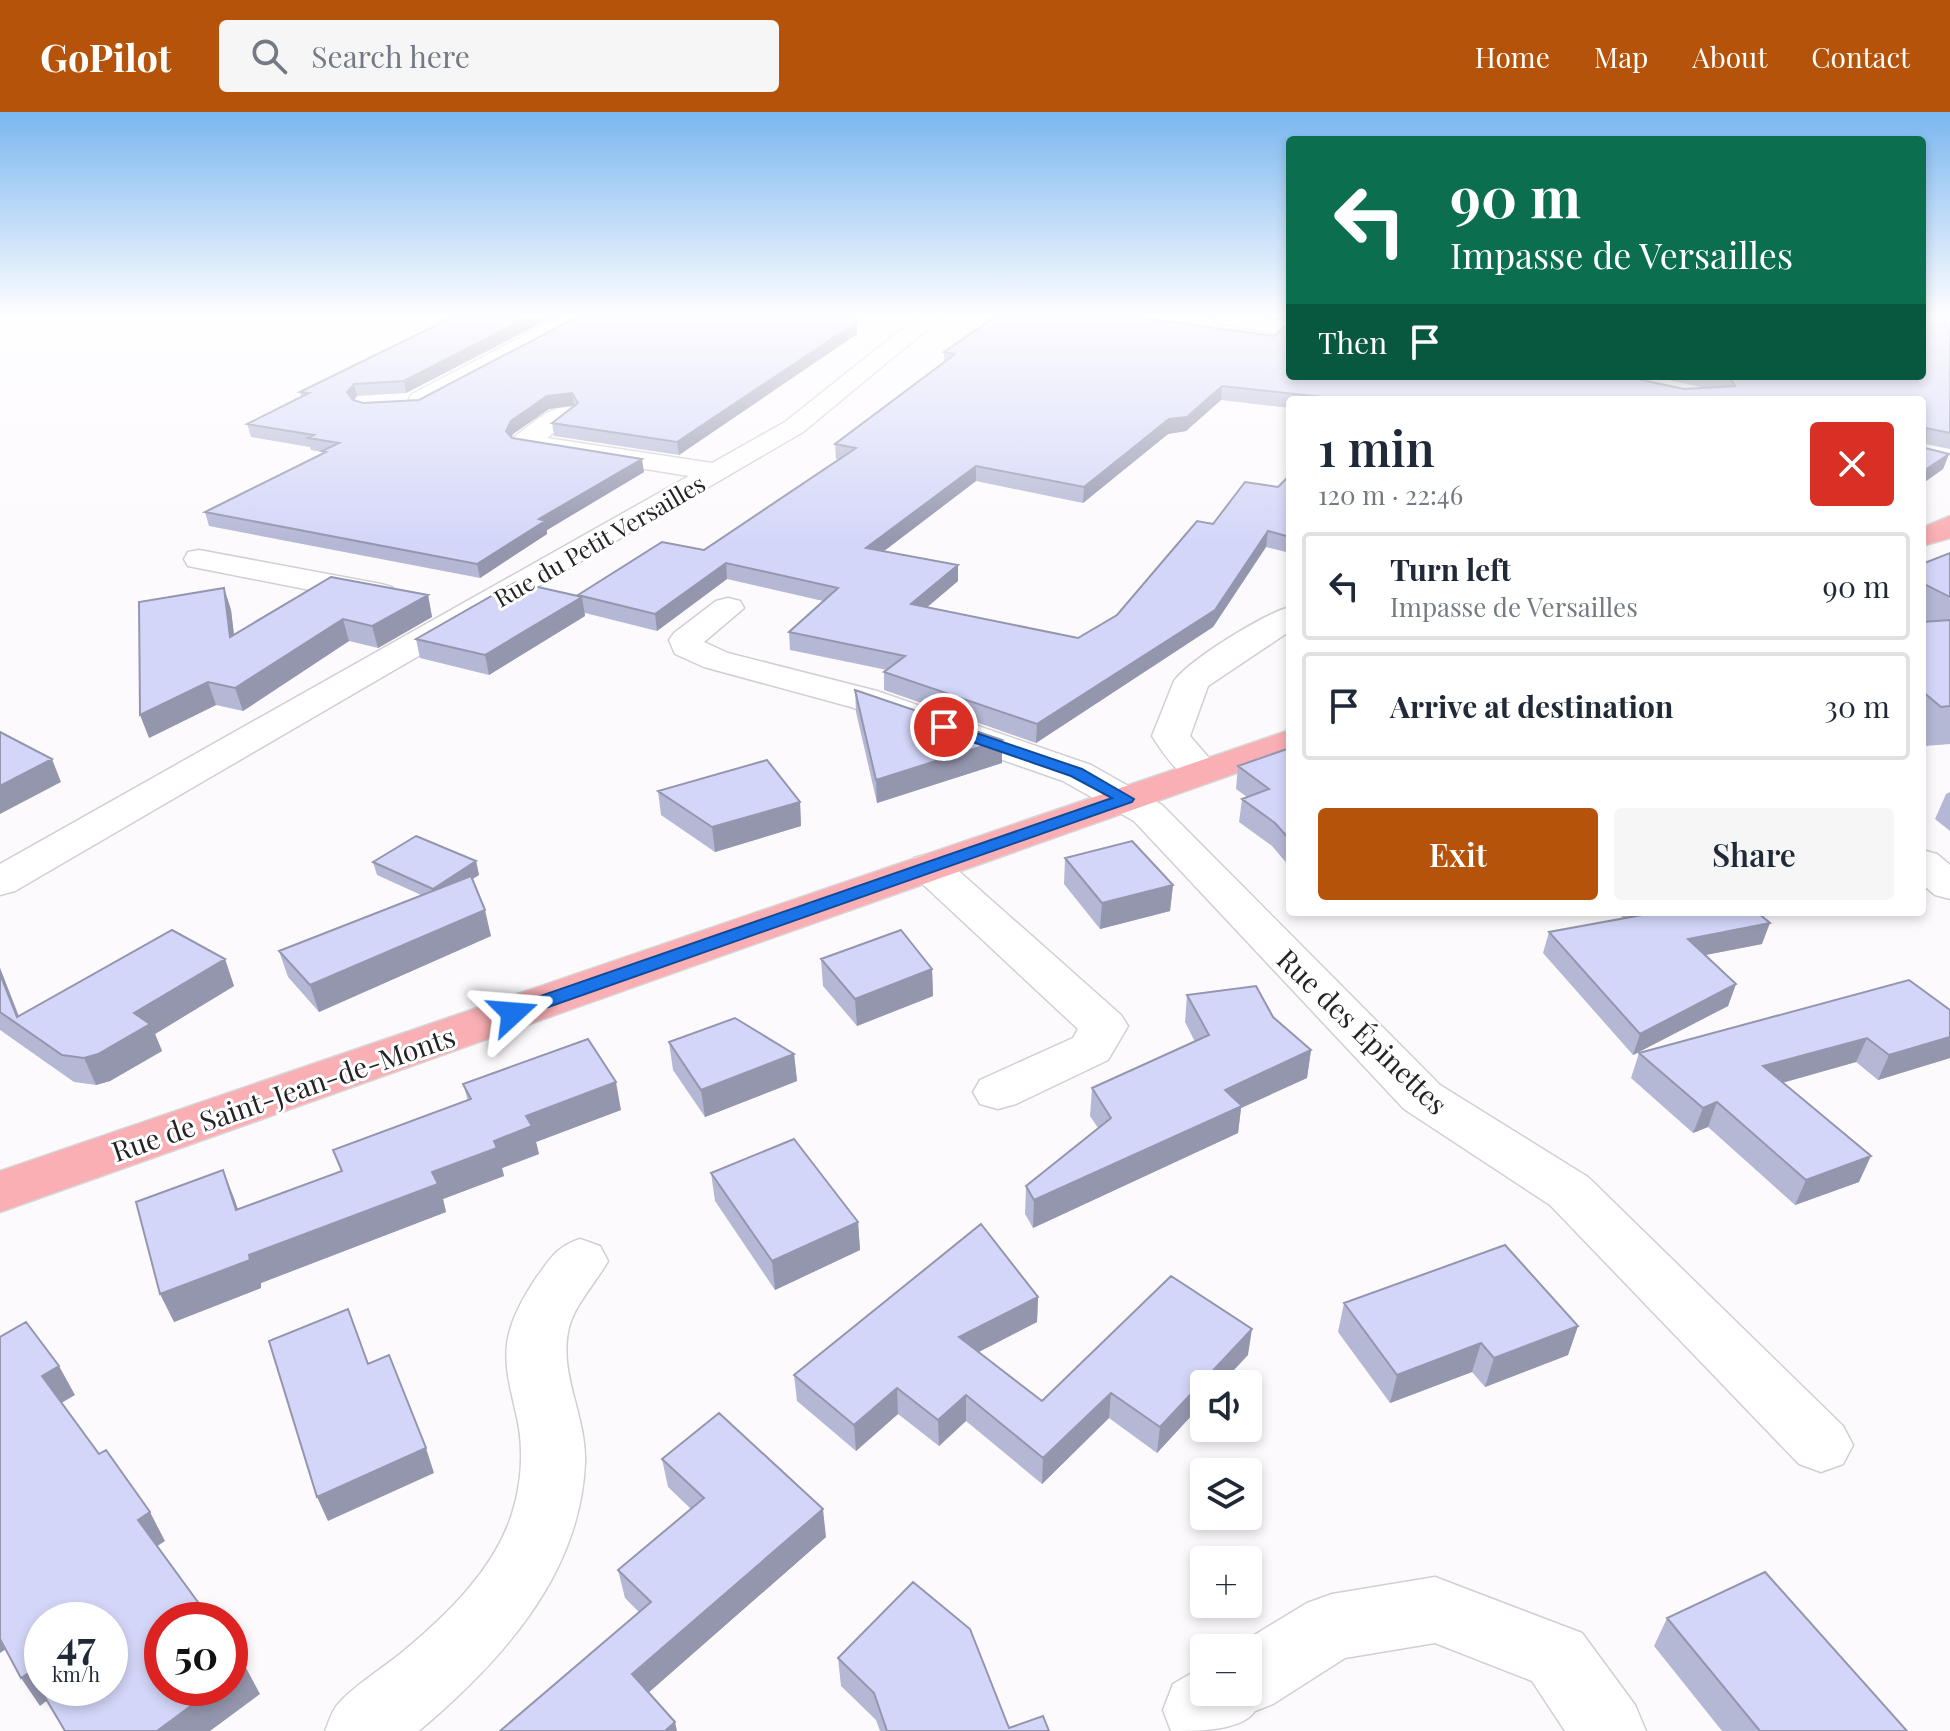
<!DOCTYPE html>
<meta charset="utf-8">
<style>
:root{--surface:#fff;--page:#f6f6f7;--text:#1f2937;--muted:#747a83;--line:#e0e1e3;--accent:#b45309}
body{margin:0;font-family:"Playfair Display",serif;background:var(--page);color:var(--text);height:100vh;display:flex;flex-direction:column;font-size:30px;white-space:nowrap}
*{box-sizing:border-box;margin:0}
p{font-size:26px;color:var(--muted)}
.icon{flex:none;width:44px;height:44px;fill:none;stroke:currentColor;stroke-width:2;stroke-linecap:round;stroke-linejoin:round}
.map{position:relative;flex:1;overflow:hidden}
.panel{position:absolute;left:1286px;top:284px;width:640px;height:520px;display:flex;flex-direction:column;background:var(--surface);border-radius:8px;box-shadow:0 4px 12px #0003}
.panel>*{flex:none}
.top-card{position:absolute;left:1286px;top:24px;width:640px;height:244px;border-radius:8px;box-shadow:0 4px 12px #0003;background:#0b6e4f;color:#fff;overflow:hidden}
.buttons{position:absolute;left:1190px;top:1258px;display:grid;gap:16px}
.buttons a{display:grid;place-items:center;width:72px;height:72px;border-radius:8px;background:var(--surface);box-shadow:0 4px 12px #0003;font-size:40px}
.speed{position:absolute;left:24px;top:1490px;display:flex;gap:16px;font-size:40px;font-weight:700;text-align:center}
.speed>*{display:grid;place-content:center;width:104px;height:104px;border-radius:50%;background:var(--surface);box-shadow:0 4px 12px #0003;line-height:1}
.speed small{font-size:20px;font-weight:400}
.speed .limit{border:12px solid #d22;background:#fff;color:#111}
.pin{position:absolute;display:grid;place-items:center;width:68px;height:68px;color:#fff;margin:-34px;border:4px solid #fff;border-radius:50%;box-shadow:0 2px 8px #0007}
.me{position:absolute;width:88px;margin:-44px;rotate:71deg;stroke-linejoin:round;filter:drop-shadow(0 0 6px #0008)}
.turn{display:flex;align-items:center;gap:28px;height:168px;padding:0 32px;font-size:36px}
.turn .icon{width:104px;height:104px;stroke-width:2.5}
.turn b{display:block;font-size:56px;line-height:68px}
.then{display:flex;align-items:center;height:76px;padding:0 32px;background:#0003;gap:16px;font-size:30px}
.round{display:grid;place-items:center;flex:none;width:84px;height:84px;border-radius:8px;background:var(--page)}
.headline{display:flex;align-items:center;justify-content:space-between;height:136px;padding:0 32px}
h1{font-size:48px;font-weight:600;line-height:60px}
.action{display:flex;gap:16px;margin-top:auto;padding:16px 32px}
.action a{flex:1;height:92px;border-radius:8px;background:var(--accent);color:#fff;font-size:32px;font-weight:600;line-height:92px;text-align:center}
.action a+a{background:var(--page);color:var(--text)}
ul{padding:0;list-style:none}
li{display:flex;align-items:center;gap:24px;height:108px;margin:0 16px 12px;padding:0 16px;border:4px solid var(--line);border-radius:8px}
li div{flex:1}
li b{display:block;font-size:30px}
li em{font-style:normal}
header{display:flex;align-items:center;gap:48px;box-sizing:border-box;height:112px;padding:0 40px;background:var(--accent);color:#fff}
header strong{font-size:38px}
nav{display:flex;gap:44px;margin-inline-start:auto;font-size:28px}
.search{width:560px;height:72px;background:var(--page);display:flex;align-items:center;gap:20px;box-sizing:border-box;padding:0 28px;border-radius:8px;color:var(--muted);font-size:30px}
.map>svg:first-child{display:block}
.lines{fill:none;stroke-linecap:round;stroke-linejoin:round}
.minor-casing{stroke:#d2cfd3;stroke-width:3}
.major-casing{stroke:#d8d7d8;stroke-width:3}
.minor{fill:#fff;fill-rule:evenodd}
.major{fill:#f9afb3;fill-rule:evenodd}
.wall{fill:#b5b8d5}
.shaded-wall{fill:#9496ae}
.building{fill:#d3d6f8;stroke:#9496ae;stroke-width:2;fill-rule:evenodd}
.route{fill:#1a73e8;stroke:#114b97;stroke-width:2}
.labels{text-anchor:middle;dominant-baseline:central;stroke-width:6;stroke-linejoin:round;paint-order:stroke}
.far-street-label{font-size:24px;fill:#242325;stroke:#fff}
.street-label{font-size:28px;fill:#242325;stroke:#fff}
</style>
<header>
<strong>GoPilot</strong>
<div class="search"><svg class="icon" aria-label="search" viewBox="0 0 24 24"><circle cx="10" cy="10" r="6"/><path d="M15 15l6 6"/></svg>Search here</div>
<nav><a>Home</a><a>Map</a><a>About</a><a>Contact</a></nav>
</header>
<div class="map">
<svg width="1950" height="1619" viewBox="0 0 1950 1619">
<rect width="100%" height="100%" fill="#fdfafe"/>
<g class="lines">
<g class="minor-casing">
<path id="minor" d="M 561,204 L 589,204 L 586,209 L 430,292 L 412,292 L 409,287 L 412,282 Z
M 918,204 L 943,204 L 803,320 L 15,779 L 0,783 L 0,752 L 689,364 L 515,336 L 511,330 L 515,324 C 532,313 552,290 574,296 L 578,301 L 547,326 L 712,351 L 785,310 Z
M 1208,204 L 1255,204 L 1290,210 L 1290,224 L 1219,211 Z
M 199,438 L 381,472 L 392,475 L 397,482 L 392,489 L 381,492 L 188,454 L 184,447 L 188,440 Z
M 728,486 L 740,489 L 744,496 L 704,530 L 728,541 L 877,579 L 1091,653 L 1162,693 L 1440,973 L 1588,1065 L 1843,1314 L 1853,1333 L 1843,1352 L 1821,1360 L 1799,1352 L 1550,1093 L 1404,997 L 1134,709 L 1063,669 L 851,595 L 704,555 L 675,542 L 669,528 L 674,521 L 716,489 Z
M 1290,495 L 1290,519 L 1208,574 L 1190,624 L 1221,660 L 1216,668 C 1184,676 1168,648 1152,624 L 1174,569 C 1189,548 1265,501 1290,495 Z
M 1922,738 L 1937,742 L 1950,753 L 1950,787 L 1935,783 L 1922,772 Z
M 929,742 L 944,746 L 1121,903 L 1128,914 L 1108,948 L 1016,992 L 998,997 L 980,992 L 973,980 L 980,968 L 1073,926 L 1078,917 L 914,764 L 908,755 L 914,746 Z
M 580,1127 L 600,1134 L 608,1149 C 597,1169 577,1190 570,1212 C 556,1259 587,1303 585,1351 C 580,1464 501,1549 419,1619 L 325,1619 C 329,1610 332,1598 338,1592 C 355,1573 380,1558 400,1542 C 446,1504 498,1455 514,1395 C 521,1370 523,1342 519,1316 C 514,1287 502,1256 508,1226 C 512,1205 524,1184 536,1166 C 551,1146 556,1135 580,1127 Z
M 1435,1465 L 1582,1521 L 1635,1593 L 1646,1619 L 1565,1619 L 1532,1569 L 1435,1531 L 1345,1546 L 1273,1592 L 1255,1599 C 1242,1619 1197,1619 1171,1619 L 1163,1598 L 1173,1572 L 1204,1554 L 1204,1580 L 1248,1580 L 1248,1536 L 1233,1536 L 1307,1491 L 1332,1482 Z"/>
</g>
<g class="major-casing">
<path id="major" d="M 1950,404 L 1950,426 L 1922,434 L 1922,416 Z
M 1290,618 L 1290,642 L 0,1100 L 0,1059 Z"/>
</g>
<use href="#minor" class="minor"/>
<use href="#major" class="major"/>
</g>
<path class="wall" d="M 455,204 L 555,204 L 406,281 L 357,284 L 354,288 L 363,291 L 419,288 L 857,222 L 679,343 L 554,324 L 552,311 L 575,294 L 549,297 L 513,322 L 512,325 L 644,360 L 547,418 L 547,422 L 480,466 L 209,414 L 205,400 L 322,342 L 322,340 L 311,338 L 310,335 L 251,325 L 247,312 L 301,285 L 300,280 Z
M 1950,204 L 1950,337 L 1925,332 L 1925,336 L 1949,342 L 1943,357 L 1922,372 L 1922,288 L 1290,288 L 1290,296 L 1221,288 L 1186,319 L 1168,322 L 1083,391 L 976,369 L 884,439 L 958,453 L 958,469 L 927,495 L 1078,526 L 1117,503 L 1213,412 L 1278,375 L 1290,363 L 1290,441 L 1266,435 L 1213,515 L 1036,631 L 884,578 L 884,560 L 887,558 L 790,538 L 789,520 L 823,489 L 727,467 L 657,519 L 585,501 L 585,504 L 489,563 L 420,546 L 416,527 L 578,484 L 704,438 L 839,347 L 836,347 L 835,332 L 944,250 L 944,240 L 1274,224 L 1684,277 L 1705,276 L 1650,264 L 1922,264 Z
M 1950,441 L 1950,632 L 1925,634 L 1922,632 L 1922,452 Z
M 224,476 L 231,498 L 234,523 L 428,483 L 432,505 L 378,536 L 349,529 L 243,599 L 216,593 L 149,626 Z
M 855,578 L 1002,651 L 877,691 L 856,600 Z
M 1290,636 L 1290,753 L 1289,754 L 1272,734 L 1239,710 L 1242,687 L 1247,685 L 1236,677 L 1238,654 Z
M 658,679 L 800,690 L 801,714 L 715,740 L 661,703 Z
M 1950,680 L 1950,719 L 1935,707 L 1946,682 Z
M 1065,746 L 1173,773 L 1170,799 L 1100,817 L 1064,772 Z
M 476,749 L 479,763 L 472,767 L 491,824 L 319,900 L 288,865 L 279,839 L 421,783 L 377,763 L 373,750 Z
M 1617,800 L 1757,800 L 1762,832 L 1705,843 L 1736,872 L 1728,894 L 1633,943 L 1543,841 L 1549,820 L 1623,806 Z
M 225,847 L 234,874 L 155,922 L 162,939 L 110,969 L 96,973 L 74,970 L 0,918 L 0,856 L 19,904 Z
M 821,847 L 932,857 L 933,884 L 857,914 L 823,874 Z
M 1187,883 L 1273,905 L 1311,938 L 1307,966 L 1241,996 L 1238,1021 L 1033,1116 L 1025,1102 L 1026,1074 L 1098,1016 L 1090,1004 L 1092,976 L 1195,930 L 1185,910 Z
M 1950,898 L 1950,946 L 1878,968 L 1856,950 L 1782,971 L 1859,1070 L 1795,1093 L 1708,1015 L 1693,1021 L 1631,966 L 1639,941 Z
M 669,930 L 794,942 L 797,969 L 705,1005 L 673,958 Z
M 463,972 L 621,998 L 536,1030 L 539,1042 L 502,1056 L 504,1064 L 443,1087 L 446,1100 L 261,1171 L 261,1176 L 174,1210 L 223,1058 L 238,1098 L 341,1059 L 333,1038 L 468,989 Z
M 711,1061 L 858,1110 L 860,1138 L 775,1178 L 715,1089 Z
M 1038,1185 L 1037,1210 L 979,1240 L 1042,1289 L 1248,1243 L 1204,1272 L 1204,1290 L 1157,1341 L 1109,1306 L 1042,1372 L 966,1309 L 939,1334 L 898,1302 L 856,1339 L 797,1289 L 794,1263 Z
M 1344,1191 L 1578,1214 L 1568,1243 L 1485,1275 L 1472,1260 L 1390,1291 L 1338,1220 Z
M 662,1347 L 826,1425 L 649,1580 L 500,1619 L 639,1500 L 625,1486 L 618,1458 L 691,1397 L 668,1375 Z
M 1667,1506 L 1907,1619 L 1722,1619 L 1654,1534 Z
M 838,1546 L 1009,1616 L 1049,1619 L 880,1619 L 876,1608 L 841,1574 Z"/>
<path class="shaded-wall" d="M 531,204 L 555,204 L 406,281 L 404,269 Z
M 857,210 L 857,222 L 679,343 L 677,330 Z
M 354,272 L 357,284 L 350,292 L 347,280 Z
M 1222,274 L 1221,288 L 1186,319 L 1168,322 L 1083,391 L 1084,375 L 1169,307 Z
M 572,281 L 574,293 L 549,297 L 513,322 L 508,332 L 506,319 L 511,309 L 547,284 Z
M 1949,342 L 1943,357 L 1922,372 L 1922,360 Z
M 642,347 L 644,360 L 547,418 L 547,422 L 480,466 L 477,452 L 539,407 Z
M 976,354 L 976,369 L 867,452 L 866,436 Z
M 1268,419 L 1266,435 L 1213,515 L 1036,631 L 1037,612 Z
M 726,451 L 727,467 L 657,519 L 655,502 Z
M 958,453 L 958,469 L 911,509 L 911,492 Z
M 224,476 L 231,498 L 237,548 L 230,525 Z
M 428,483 L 432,505 L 378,536 L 372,514 Z
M 582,485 L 585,504 L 489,563 L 485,543 Z
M 343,507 L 349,529 L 243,599 L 235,576 Z
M 208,570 L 216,593 L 149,626 L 140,603 Z
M 1002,628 L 1002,651 L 877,691 L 876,668 Z
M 52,647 L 61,670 L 0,702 L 0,674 Z
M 800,690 L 801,714 L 715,740 L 712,715 Z
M 476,749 L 479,763 L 436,790 L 433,777 Z
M 1173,773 L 1170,799 L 1100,817 L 1102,791 Z
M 485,798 L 491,824 L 319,900 L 310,873 Z
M 1770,811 L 1762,832 L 1680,848 L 1688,827 Z
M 225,847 L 234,874 L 155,922 L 162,939 L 110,969 L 96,973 L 84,946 L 134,901 Z
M 0,856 L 23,916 L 17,905 L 0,862 Z
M 932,857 L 933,884 L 857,914 L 855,887 Z
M 1736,872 L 1728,894 L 1633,943 L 1640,922 Z
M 1950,925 L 1950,946 L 1878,968 L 1889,943 Z
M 1867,926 L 1856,950 L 1753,979 L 1763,954 Z
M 1311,938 L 1307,966 L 1241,996 L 1238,1021 L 1033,1116 L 1034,1088 L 1225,978 Z
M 794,942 L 797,969 L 705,1005 L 701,978 Z
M 616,970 L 621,998 L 536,1030 L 539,1042 L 502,1056 L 504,1064 L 443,1087 L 446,1100 L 261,1171 L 261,1176 L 174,1210 L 160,1182 L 432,1060 L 494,1029 L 526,1004 Z
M 1717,990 L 1708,1015 L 1693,1021 L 1703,996 Z
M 1871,1044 L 1859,1070 L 1795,1093 L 1806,1068 Z
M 223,1058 L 234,1086 L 248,1126 L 236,1098 Z
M 858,1110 L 860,1138 L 775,1178 L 772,1149 Z
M 1038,1185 L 1037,1210 L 959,1250 L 959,1225 Z
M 1578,1214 L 1568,1243 L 1485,1275 L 1494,1246 Z
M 1252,1217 L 1248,1243 L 1221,1272 L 1204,1272 L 1204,1290 L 1157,1341 L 1160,1315 Z
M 1481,1231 L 1472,1260 L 1390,1291 L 1397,1263 Z
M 59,1254 L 75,1283 L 58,1293 L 42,1264 Z
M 897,1276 L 898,1302 L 856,1339 L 854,1313 Z
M 1111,1281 L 1109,1306 L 1042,1372 L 1043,1346 Z
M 966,1283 L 966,1309 L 939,1334 L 938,1308 Z
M 426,1336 L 434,1361 L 328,1409 L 317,1385 Z
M 823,1397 L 826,1425 L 639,1589 L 632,1562 Z
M 150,1400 L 165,1429 L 153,1437 L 138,1408 Z
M 0,1523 L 9,1535 L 0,1541 Z
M 245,1554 L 260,1582 L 210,1619 L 157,1619 L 215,1576 L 230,1576 L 230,1565 Z
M 30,1560 L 49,1587 L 40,1594 L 21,1566 Z
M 675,1610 L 677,1619 L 665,1619 Z"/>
<path class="building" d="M 455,204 L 531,204 L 404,269 L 354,272 L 347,280 L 353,288 L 363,291 L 419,288 L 579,204 L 855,204 L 857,210 L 677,330 L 552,311 L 578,291 L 572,281 L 547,284 L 511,309 L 506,319 L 512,326 L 642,347 L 539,407 L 545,409 L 477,452 L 205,400 L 326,340 L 322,339 L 339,331 L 308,326 L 314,323 L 247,312 L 309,281 L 300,280 Z
M 996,204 L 1128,204 L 1274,224 L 1287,213 L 1290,213 L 1290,264 L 1623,264 L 1684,277 L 1735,274 L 1730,266 L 1720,264 L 1922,264 L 1922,204 L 1950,204 L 1950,321 L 1926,316 L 1925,336 L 1949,342 L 1922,360 L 1922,288 L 1350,288 L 1222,274 L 1187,305 L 1169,307 L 1084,375 L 976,354 L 866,436 L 958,453 L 911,492 L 1078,526 L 1117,503 L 1197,409 L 1213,412 L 1245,370 L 1278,375 L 1290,363 L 1290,425 L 1268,419 L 1215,498 L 1037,612 L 884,560 L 905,544 L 789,520 L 838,476 L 726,451 L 655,502 L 578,483 L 662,430 L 704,438 L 856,336 L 835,332 L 955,242 L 944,240 Z
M 1950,441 L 1950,485 L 1922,471 L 1922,452 Z
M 331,465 L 428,483 L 372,514 L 343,507 L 235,576 L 208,570 L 140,603 L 139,490 L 224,476 L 230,525 Z
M 516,470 L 582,485 L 485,543 L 416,527 Z
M 1950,508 L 1950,594 L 1941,595 L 1922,579 L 1922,510 Z
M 855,578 L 1002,628 L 876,668 Z
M 0,620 L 52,647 L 0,674 Z
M 1290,636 L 1290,728 L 1275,711 L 1242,687 L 1269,677 L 1238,654 Z
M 767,648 L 800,690 L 712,715 L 658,679 Z
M 416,724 L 476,749 L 433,777 L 373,750 Z
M 1132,729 L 1173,773 L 1102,791 L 1065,746 Z
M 471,764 L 485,798 L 310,873 L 279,839 Z
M 1645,800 L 1757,800 L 1770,811 L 1688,827 L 1736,872 L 1640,922 L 1549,820 L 1647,802 Z
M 172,818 L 225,847 L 134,901 L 150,912 L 98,942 L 84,946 L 62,943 L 0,900 L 0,862 L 17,905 Z
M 901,818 L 932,857 L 855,887 L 821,847 Z
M 1909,868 L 1950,898 L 1950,925 L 1889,943 L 1867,926 L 1763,954 L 1871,1044 L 1806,1068 L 1717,990 L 1703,996 L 1639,941 Z
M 1256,874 L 1273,905 L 1311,938 L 1225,978 L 1242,994 L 1034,1088 L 1026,1074 L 1111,1006 L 1092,976 L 1209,923 L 1187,883 Z
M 735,906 L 794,942 L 701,978 L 669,930 Z
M 588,927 L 616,970 L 526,1004 L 532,1014 L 494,1029 L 497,1036 L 432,1060 L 438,1072 L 249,1143 L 250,1148 L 160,1182 L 136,1090 L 223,1058 L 236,1098 L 342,1059 L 333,1038 L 471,987 L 463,972 Z
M 794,1027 L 858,1110 L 772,1149 L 711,1061 Z
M 981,1112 L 1038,1185 L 959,1225 L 1042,1289 L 1171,1164 L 1252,1217 L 1160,1315 L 1111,1281 L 1043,1346 L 966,1283 L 938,1308 L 897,1276 L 854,1313 L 794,1263 Z
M 1505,1133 L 1578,1214 L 1494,1246 L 1481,1231 L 1397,1263 L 1344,1191 Z
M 348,1197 L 368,1252 L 389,1243 L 426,1336 L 317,1385 L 269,1229 Z
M 26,1210 L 59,1254 L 42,1264 L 99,1342 L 106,1338 L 150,1400 L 138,1408 L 211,1508 L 162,1508 L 162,1576 L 215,1576 L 157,1619 L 65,1619 L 30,1560 L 21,1566 L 0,1527 L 0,1225 ZM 42,1508 L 110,1508 L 110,1576 L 42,1576 Z
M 719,1301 L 823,1397 L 632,1562 L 675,1610 L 665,1619 L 500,1619 L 651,1490 L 618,1458 L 704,1386 L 662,1347 Z
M 1765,1460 L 1907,1619 L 1760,1619 L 1667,1506 Z
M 913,1470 L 970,1517 L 1009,1616 L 1043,1604 L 1049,1619 L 887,1619 L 874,1581 L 838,1546 Z
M 230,1534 L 245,1554 L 230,1565 Z"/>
<linearGradient id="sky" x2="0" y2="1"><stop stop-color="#7ab7f0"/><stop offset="0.47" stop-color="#fefdff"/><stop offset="1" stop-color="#fefdff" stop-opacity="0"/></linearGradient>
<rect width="1950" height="431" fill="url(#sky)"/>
<path class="route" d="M 944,610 L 1082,657 L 1134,687 L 1132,690 L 520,905 L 506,905 L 503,901 L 506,896 L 1112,686 L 1071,664 L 938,618 L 938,612 Z"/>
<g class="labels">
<g class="far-street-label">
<text transform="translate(599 428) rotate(-30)">Rue du Petit Versailles</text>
</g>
<g class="street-label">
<text transform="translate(1363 919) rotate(44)">Rue des Épinettes</text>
<text transform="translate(283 981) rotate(-19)">Rue de Saint-Jean-de-Monts</text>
</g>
</g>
</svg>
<div class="buttons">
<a><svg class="icon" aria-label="sound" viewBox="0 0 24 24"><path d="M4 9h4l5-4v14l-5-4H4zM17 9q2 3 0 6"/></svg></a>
<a><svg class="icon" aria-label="layers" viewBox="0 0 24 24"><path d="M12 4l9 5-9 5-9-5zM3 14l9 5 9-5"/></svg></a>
<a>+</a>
<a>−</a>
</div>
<div class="speed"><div>47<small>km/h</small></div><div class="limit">50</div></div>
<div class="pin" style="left:944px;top:615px;background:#d93025"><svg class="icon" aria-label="arrive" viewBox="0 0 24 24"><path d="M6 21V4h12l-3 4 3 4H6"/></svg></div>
<svg class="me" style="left:513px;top:901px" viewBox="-20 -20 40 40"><path d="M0-17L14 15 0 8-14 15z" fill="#1a73e8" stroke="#fff" stroke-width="4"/></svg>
<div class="top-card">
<div class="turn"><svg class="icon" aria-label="left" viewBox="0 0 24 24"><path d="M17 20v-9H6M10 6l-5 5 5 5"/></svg><div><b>90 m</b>Impasse de Versailles</div></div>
<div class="then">Then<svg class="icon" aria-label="arrive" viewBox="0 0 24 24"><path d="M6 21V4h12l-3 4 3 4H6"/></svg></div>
</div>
<section class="panel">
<div class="headline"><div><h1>1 min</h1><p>120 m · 22:46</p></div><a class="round" style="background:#d93025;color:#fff"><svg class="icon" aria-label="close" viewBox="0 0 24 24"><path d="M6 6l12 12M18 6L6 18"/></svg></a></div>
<ul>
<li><svg class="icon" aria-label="left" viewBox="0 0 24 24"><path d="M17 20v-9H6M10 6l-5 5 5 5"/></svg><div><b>Turn left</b><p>Impasse de Versailles</p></div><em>90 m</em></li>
<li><svg class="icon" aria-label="arrive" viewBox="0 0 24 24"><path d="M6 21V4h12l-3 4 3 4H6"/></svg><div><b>Arrive at destination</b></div><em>30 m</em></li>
</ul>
<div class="action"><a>Exit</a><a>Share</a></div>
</section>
</div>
